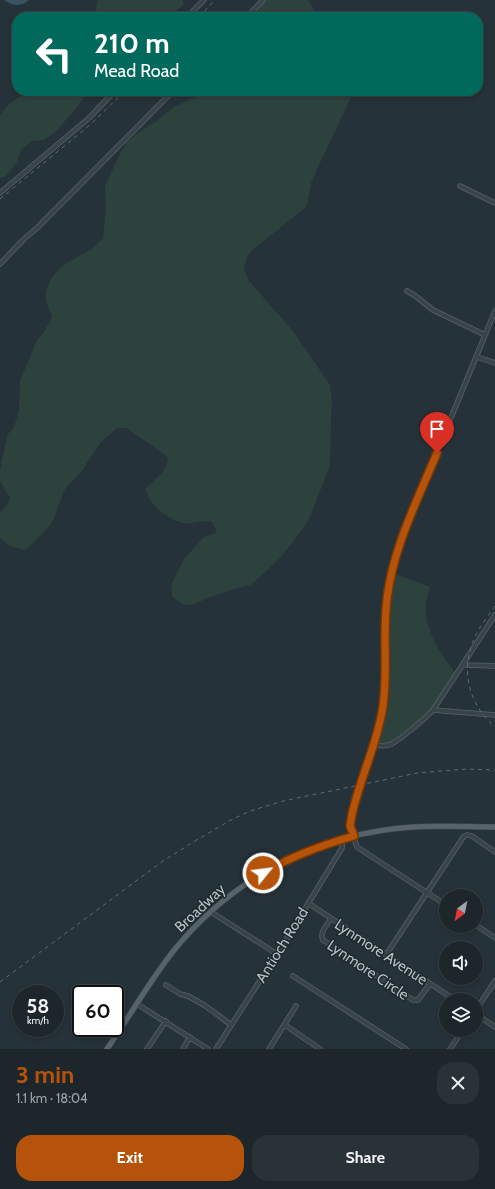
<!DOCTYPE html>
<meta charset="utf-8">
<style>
:root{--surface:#1c262b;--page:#293237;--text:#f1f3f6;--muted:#a0a5a9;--line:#3a4347;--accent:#b45309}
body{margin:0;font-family:Cabin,sans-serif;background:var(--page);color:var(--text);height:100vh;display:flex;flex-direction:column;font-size:15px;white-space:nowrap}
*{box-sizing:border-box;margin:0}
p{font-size:13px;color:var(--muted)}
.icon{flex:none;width:22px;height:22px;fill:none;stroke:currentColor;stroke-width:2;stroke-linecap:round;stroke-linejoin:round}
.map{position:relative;height:1049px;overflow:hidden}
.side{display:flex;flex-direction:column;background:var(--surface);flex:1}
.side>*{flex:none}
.hud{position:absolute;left:12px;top:12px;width:471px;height:84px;border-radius:16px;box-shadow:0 2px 6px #0003,0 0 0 1px var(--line);background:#00695c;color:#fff;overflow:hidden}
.needle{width:26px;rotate:212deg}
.controls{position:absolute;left:439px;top:889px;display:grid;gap:8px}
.controls a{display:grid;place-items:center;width:44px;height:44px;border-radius:50%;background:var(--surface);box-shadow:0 2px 6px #0003,0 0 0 1px var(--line);font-size:20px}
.speed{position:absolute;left:12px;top:985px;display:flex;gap:8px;font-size:20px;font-weight:700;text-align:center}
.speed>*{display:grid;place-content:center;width:52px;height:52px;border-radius:50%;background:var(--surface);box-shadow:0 2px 6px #0003,0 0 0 1px var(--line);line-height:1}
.speed small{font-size:10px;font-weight:400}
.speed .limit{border:2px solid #111;border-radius:6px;background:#fff;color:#111}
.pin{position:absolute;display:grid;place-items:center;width:34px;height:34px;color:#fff;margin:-41px -17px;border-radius:50% 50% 50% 0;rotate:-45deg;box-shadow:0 0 4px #0007}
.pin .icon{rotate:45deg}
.me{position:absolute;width:44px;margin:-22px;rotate:61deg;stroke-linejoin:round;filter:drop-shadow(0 0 3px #0008)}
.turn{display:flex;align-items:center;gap:14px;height:84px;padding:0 16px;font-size:18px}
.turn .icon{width:52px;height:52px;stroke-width:2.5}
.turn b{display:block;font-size:28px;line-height:34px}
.round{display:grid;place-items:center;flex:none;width:42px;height:42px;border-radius:16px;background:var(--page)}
.head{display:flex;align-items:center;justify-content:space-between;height:68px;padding:0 16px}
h1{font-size:24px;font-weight:800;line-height:30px;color:var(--accent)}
.cta{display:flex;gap:8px;margin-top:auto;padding:8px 16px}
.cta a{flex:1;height:46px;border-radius:16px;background:var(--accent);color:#fff;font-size:16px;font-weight:800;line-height:46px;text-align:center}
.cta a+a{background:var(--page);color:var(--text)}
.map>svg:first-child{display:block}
.green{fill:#2e423d}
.water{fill:#3d5360}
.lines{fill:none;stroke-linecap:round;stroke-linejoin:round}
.minor-casing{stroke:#576268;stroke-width:5.5}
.major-casing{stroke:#424d53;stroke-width:6}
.minor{stroke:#39444a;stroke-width:4}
.major{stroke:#57636a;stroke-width:5}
.rail{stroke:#5e6b72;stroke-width:1;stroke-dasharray:4 4;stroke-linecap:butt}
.minor-bridge-casing{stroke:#576268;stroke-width:5.5;stroke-linecap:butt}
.minor-bridge{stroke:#39444a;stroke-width:4}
.route-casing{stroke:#753606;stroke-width:10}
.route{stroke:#b45309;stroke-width:7}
.labels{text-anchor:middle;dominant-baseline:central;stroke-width:3;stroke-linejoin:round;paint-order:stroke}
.street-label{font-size:15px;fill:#b5bfc5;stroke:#1e292f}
</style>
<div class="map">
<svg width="495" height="1049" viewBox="0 0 495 1049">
<rect width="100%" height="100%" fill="#263239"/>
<path class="green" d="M 98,0 L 183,0 L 183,5 L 167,17 L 95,17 L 97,3 Z
M 260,0 L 308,0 L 318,17 L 249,17 Z
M 28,91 L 89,91 L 74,111 L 54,133 L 44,140 L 33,141 L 21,149 L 17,162 L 6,176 L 0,178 L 0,115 L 9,104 Z
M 198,91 L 354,91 L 318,167 L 311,183 L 308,201 L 305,208 L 252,250 L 247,256 L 244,270 L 249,281 L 293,331 L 330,385 L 332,403 L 331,417 L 330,465 L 310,517 L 302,530 L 279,559 L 260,577 L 250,585 L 234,589 L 205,599 L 193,605 L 182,604 L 172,596 L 171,585 L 184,559 L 204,537 L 216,533 L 215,527 L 211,521 C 202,521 192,524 183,523 C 169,520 146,503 146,488 C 155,479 167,472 168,458 L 164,454 L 126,428 L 117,428 L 100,443 L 81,472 L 65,489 L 53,520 L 47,529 L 29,547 L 24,550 L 10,546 L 0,538 L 0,512 L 8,504 L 10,498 L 0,481 L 0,469 L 8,434 L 14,427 L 19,410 L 20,381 L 37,340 L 43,334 L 52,317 L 46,301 L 46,291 L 52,277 L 63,265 L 92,249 L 103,238 L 106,210 L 105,186 L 121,152 L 127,142 L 139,132 L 154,123 L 174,107 L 195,97 Z
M 395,574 L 430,587 C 429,592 427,597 426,602 C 423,630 441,653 456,674 L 433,710 L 393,743 L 375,745 L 384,722 L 386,696 L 386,622 L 390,591 Z"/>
<path class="water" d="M 4,0 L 29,0 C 21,7 12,6 4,0 Z"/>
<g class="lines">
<g class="minor-casing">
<path id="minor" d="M 187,17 L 204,0
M 247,17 L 263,0
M 460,186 L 495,203
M 0,193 L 89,118 L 115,91
M 0,264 L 24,239 L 37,228 L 173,91
M 407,291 L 414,295 L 433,310 L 485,335
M 477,357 L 495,363
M 463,664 L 467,665 L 495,666
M 433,710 L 495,715
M 373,744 C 378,746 384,746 389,745 C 398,742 427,717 433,710 L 495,615
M 367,763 C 373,745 380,727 383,707 C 387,674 383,640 386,607 C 388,584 394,561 401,539 L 495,311
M 354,804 L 350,826 L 357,847 L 446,905
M 308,903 L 455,1000
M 211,912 L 277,954
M 331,919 C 327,925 319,933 323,940 L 413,1000 L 418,1000 L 430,984
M 476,925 L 495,938
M 386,955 L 464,836 L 467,835 L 472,836 L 495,852
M 293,976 L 406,1049
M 166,985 L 180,994 L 188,996 L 204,1005 L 218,1015 L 231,1025
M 137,1004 L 208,1049
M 476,1010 L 495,981
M 476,1014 L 495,1027
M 285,1025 L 320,1049
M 147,1049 L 166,1021
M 183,1049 L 190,1037
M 216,1049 L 286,940 L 342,848 L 343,839
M 269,1049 L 296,1006
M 450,1049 L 463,1030"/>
</g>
<g class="major-casing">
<path id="major" d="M 107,1049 C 130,1016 150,980 175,949 C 235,876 320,833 413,827 C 440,825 468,827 495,827"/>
</g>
<use href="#minor" class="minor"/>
<use href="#major" class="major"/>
<path class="rail" d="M 199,17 L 215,0
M 0,199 L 91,124 L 125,91
M 495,606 C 488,616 480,626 475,637 C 460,669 468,704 495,727
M 0,982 L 163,861 L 195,841 L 231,820 L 250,811 L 283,801 L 417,773 L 467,769 L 495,770"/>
<g class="minor-bridge-casing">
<path id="minor-bridge" d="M 354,804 L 367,763"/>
</g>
<use href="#minor-bridge" class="minor-bridge"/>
</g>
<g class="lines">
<g class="route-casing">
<path id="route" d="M 263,873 C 292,856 322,845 354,836 L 350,826 L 352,814 C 360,779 376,746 382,712 C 389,675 382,636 387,599 C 393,548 417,501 437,453"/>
</g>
<use href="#route" class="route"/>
</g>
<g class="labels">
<g class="street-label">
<text transform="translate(200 908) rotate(-43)">Broadway</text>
<text transform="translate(282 945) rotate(-58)">Antioch Road</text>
<text transform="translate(381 952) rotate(33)">Lynmore Avenue</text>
<text transform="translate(368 970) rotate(34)">Lynmore Circle</text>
</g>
</g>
</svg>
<div class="controls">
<a><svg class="needle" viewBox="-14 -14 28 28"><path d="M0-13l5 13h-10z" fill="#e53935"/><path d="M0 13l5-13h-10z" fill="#a0a5a9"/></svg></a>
<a><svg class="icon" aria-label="sound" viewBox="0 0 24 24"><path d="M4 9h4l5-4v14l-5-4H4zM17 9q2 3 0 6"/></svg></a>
<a><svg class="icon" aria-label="layers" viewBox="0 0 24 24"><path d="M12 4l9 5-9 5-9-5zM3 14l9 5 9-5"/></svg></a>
</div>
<div class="speed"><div>58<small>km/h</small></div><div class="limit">60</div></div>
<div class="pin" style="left:437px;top:453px;background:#d93025"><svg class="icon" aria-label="arrive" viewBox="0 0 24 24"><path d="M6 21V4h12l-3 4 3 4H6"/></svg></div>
<svg class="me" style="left:263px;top:873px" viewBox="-20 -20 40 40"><circle r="17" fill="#b45309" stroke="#fff" stroke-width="3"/><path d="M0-11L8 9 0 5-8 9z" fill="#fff"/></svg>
<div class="hud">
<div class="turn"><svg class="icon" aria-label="left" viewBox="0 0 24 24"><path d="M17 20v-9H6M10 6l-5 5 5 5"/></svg><div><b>210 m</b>Mead Road</div></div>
</div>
</div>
<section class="side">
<div class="head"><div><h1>3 min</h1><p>1.1 km · 18:04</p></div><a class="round"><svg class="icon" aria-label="close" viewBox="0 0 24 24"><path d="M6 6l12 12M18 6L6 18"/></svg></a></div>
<div class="cta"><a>Exit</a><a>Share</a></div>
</section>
